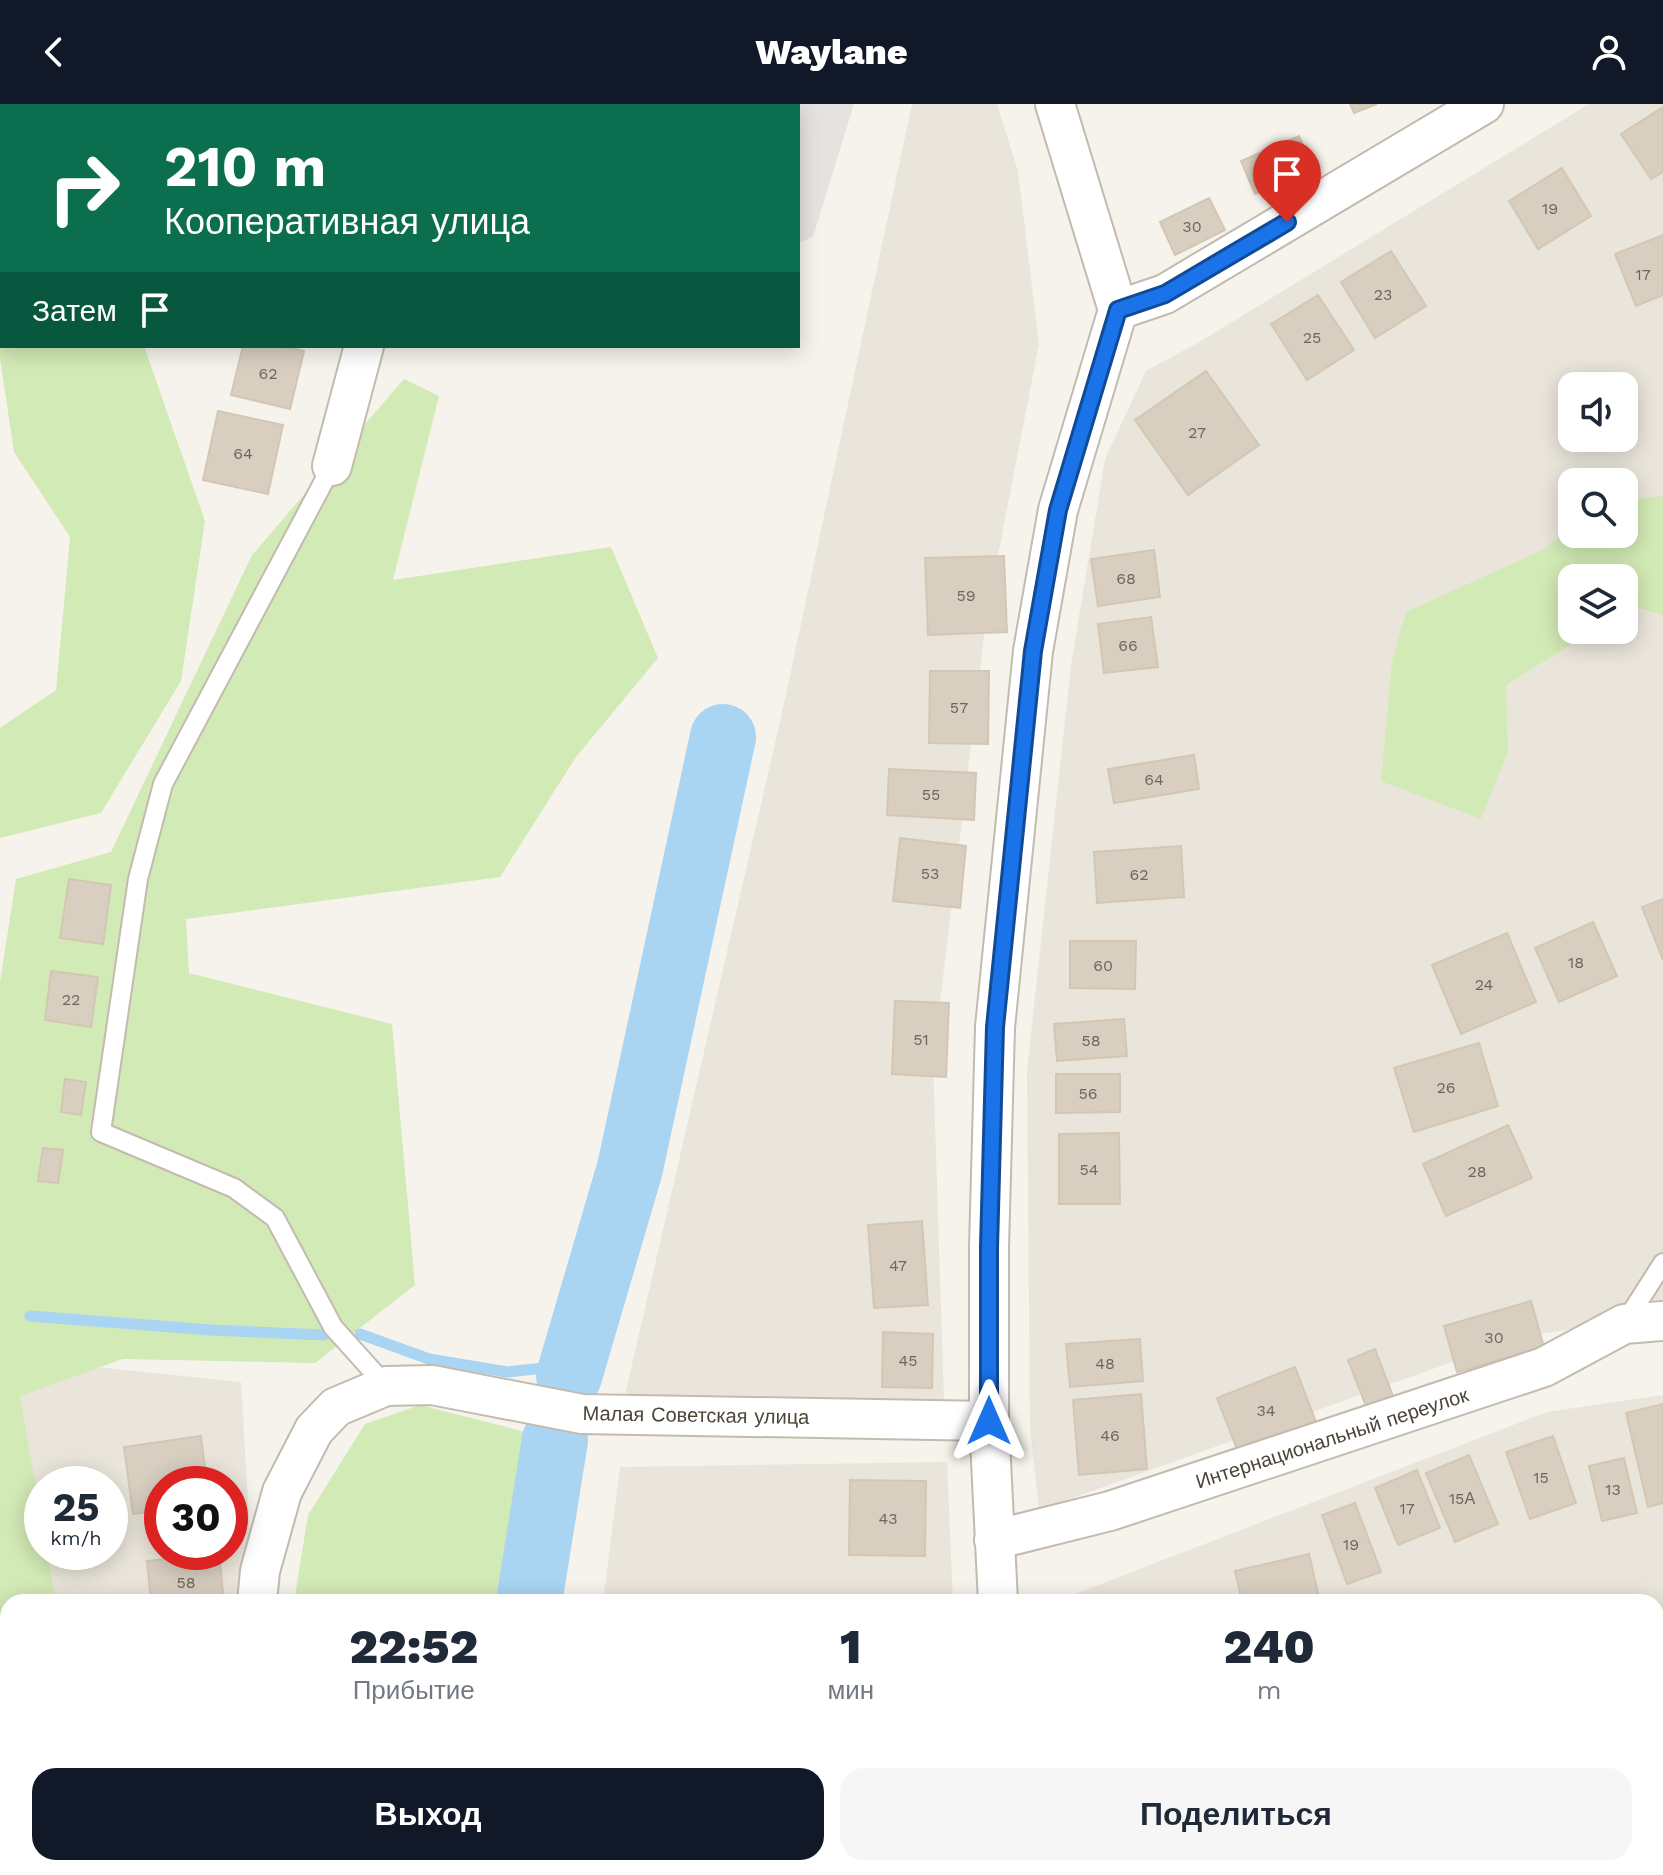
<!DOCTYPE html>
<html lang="ru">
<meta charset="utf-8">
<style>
:root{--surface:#fff;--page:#f6f6f7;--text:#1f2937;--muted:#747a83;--accent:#111827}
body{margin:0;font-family:"Work Sans",sans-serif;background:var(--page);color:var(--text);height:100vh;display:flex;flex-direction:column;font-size:30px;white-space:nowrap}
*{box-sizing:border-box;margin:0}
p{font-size:26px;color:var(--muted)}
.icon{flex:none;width:44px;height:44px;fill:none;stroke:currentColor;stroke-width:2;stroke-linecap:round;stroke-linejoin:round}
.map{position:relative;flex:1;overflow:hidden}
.panel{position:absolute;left:0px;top:1490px;width:1664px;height:282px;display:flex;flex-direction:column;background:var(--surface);border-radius:24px 24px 0 0;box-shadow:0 4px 20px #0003}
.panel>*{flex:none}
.top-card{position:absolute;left:0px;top:0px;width:800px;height:244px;box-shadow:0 4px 20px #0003;background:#0b6e4f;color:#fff;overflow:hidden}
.buttons{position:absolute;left:1558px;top:268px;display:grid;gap:16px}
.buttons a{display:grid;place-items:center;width:80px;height:80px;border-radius:16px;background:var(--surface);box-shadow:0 4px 20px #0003;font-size:40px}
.speed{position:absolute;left:24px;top:1362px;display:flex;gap:16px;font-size:40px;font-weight:700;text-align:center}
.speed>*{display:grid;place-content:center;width:104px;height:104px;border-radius:50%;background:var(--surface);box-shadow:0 4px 20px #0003;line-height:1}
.speed small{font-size:20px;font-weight:400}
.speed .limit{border:12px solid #d22;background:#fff;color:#111}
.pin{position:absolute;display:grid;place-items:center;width:68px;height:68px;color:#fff;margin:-82px -34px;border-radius:50% 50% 50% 0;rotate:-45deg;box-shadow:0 0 8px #0007}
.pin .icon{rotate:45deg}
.me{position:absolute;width:88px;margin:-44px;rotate:0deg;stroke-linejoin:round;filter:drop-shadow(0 0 6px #0008)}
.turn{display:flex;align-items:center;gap:28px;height:168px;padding:0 32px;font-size:36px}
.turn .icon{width:104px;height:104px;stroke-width:2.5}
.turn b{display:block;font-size:56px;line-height:68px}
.then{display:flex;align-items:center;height:76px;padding:0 32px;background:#0003;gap:16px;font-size:30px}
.eta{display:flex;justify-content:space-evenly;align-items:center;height:136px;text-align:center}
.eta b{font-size:48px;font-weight:800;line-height:56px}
.button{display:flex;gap:16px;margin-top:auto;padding:16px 32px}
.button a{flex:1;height:92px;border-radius:24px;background:var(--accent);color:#fff;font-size:32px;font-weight:800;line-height:92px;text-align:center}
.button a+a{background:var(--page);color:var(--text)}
header{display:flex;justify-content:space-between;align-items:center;height:104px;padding:0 32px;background:var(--accent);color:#fff;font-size:36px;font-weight:800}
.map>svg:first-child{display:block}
.residential{fill:#eae5da;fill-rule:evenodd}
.green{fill:#d2eab5}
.parking{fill:#e5e3e0}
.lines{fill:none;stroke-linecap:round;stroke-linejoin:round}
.stream{stroke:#a9d4f2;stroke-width:11}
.river{stroke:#a9d4f2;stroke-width:66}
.building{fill:#d8cfc1;stroke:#d3c7b4;stroke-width:2}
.lane-casing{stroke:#c2bbae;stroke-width:22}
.street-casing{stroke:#c2bbae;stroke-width:42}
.lane{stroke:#fff;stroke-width:18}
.street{stroke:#fff;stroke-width:38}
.route-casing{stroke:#114b97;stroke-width:20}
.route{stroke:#1a73e8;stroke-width:14}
.labels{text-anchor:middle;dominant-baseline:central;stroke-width:6;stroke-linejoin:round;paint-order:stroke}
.number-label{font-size:16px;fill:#6e675b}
.street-label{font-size:20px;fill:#4b4439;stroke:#fff}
</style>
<header><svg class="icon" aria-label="back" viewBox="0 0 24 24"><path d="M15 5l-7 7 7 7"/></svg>Waylane<svg class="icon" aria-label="person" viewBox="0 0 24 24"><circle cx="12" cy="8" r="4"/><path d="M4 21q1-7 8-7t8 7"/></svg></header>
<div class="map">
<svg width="1663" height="1771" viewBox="0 0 1663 1771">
<rect width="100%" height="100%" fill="#f6f3ec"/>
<path class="residential" d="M 912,0 L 997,0 L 1018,67 L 1039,240 L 987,508 L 933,957 L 944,1297 L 625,1291 L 782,609 Z
M 1589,0 L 1663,0 L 1663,1210 L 1522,1233 L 1039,1406 L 1030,1326 L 1027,967 L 1071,561 L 1105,355 L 1146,267 L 1201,237 ZM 1572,282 L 1624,282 L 1624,334 L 1572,334 ZM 1572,378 L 1624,378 L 1624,430 L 1572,430 ZM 1572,474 L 1624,474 L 1624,526 L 1572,526 Z
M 0,1253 L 241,1278 L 254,1498 L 8,1498 L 8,1764 L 269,1764 L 270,1771 L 0,1771 ZM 42,1380 L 110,1380 L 110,1448 L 42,1448 ZM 162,1380 L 230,1380 L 230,1448 L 162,1448 Z
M 1663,1291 L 1663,1771 L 1103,1771 L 1100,1764 L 1656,1764 L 1656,1498 L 1062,1498 L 1062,1495 L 1547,1308 Z
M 947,1358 L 953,1498 L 603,1498 L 620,1363 Z
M 588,1764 L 1004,1764 L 1007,1771 L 589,1771 Z"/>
<path class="green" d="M 2,133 L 2,242 L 144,242 L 205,417 L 181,577 L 101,709 L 0,734 L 0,624 L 56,586 L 70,433 L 14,348 L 0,254 L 0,140 Z
M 404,275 L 439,292 L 393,476 L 611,443 L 658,554 L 576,653 L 500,773 L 186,815 L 189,869 L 392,920 L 415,1181 L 315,1259 L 123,1255 L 20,1292 L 42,1417 L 42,1448 L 47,1448 L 56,1498 L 8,1498 L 8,1764 L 52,1764 L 49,1771 L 0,1771 L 0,878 L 16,775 L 111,748 L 252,451 Z
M 1663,392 L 1663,511 L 1639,504 L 1624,512 L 1624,474 L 1572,474 L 1572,526 L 1598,526 L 1570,541 L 1506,581 L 1508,647 L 1481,715 L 1381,677 L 1392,558 L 1406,508 L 1545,445 L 1572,422 L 1572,430 L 1624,430 L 1624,397 Z
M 420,1301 L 529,1329 L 506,1498 L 294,1498 L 308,1411 L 365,1320 Z
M 322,1764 L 469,1764 L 464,1771 L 323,1771 Z"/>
<path class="parking" d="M 648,0 L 854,0 L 813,133 L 798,139 L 798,2 L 648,2 Z"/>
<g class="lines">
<path class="stream" d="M 30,1212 L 211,1226 L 324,1231
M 360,1230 L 429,1255 L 507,1268 L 572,1261"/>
<path class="river" d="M 569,1272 L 630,1064 L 723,633
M 529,1498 L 555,1336
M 520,1764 L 520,1771"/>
</g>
<path class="building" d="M 1350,0 L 1377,0 L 1354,9 Z
M 1663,3 L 1663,68 L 1651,75 L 1621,30 Z
M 1299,32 L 1314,64 L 1255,90 L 1241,57 Z
M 1562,64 L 1591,112 L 1538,145 L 1509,97 Z
M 1209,94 L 1225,126 L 1175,151 L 1160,118 Z
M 1663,131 L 1663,191 L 1636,202 L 1615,150 Z
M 1391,147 L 1426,202 L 1375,234 L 1341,178 Z
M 1318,191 L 1354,246 L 1307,276 L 1271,220 Z
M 243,242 L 282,242 L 304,247 L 290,305 L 231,291 Z
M 1206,267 L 1259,341 L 1188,391 L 1135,316 Z
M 218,307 L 283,321 L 268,390 L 203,376 Z
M 1154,446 L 1160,493 L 1098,502 L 1091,455 Z
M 1004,452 L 1007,528 L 928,531 L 925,454 Z
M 1151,513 L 1158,563 L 1104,569 L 1098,520 Z
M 930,567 L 989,567 L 988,640 L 929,639 Z
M 1194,651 L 1199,685 L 1114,699 L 1108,665 Z
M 889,665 L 976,669 L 974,716 L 887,711 Z
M 900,734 L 966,742 L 960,804 L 893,797 Z
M 1181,742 L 1184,793 L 1097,799 L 1094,748 Z
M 69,775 L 111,781 L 103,840 L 60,834 Z
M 1663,795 L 1663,856 L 1642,803 Z
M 1593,818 L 1617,872 L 1559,898 L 1535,844 Z
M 1507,829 L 1536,898 L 1461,930 L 1432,861 Z
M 1070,837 L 1136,837 L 1135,885 L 1070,884 Z
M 51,867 L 98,873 L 91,923 L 45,916 Z
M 895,897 L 949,899 L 946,973 L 892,970 Z
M 1124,915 L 1127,952 L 1057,957 L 1054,920 Z
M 1479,939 L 1498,1002 L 1414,1028 L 1394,964 Z
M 1056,970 L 1120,970 L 1120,1008 L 1056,1009 Z
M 65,975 L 86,978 L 81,1011 L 61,1008 Z
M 1508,1021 L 1532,1074 L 1446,1112 L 1423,1060 Z
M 1119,1029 L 1120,1100 L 1059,1100 L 1059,1030 Z
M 43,1044 L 63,1046 L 58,1079 L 38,1077 Z
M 922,1117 L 928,1201 L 874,1204 L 868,1121 Z
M 1531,1197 L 1544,1243 L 1457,1268 L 1444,1222 Z
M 883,1228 L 933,1230 L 932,1284 L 882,1283 Z
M 1140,1235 L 1143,1277 L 1070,1283 L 1066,1240 Z
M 1375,1245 L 1393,1292 L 1366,1302 L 1348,1256 Z
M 1295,1263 L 1316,1318 L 1238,1348 L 1217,1294 Z
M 1141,1290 L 1147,1365 L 1079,1371 L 1073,1296 Z
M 1663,1300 L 1663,1399 L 1648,1403 L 1626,1309 Z
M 201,1332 L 207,1380 L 162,1380 L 162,1406 L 133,1410 L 124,1343 Z
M 1553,1332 L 1576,1399 L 1530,1415 L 1506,1348 Z
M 1469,1351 L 1498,1420 L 1455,1438 L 1426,1369 Z
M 1624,1354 L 1637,1409 L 1602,1417 L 1589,1362 Z
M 1417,1366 L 1440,1424 L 1398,1441 L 1375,1384 Z
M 850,1376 L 926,1377 L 925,1452 L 849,1451 Z
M 1355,1399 L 1381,1468 L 1347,1480 L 1322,1411 Z
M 219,1450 L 224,1498 L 151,1498 L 147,1457 Z
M 1309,1450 L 1320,1498 L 1242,1498 L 1235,1467 Z
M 867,1764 L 942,1764 L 943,1771 L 867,1771 Z
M 1128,1764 L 1195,1764 L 1174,1771 L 1130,1771 Z"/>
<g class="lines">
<g class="lane-casing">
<path id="lane" d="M 332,362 L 163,680 L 138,775 L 101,1028 L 234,1084 L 275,1114 L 333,1223 L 386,1282
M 1624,1220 L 1663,1159"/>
</g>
<g class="street-casing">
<path id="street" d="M 450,2 L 451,0
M 1118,206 L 1165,190 L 1484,0
M 332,362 L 364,242
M 994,1436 L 1110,1407 L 1544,1263 L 1624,1220 L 1663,1217
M 257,1498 L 260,1467 L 282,1388 L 314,1326 L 336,1303 L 386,1282 L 432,1281 L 582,1310 L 989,1317
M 998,1498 L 989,1317 L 989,1143 L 995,923 L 1033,547 L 1058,406 L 1118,206 L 1055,0
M 287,1764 L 288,1771
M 1080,1764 L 1083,1771
M 987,1771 L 993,1764"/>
</g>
<use href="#lane" class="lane"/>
<use href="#street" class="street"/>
</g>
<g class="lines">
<g class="route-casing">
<path id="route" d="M 989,1317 L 989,1143 L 995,923 L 1033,547 L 1058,406 L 1118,206 L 1165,190 L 1287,118"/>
</g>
<use href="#route" class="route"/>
</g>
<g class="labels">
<g class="number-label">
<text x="1550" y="104">19</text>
<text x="1192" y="122">30</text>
<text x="1643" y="170">17</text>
<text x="1383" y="190">23</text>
<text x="1312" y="233">25</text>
<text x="268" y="269">62</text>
<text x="1197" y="328">27</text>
<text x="243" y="349">64</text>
<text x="1126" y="474">68</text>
<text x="966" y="491">59</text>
<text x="1128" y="541">66</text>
<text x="959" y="603">57</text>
<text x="1154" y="675">64</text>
<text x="931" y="690">55</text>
<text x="930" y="769">53</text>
<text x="1139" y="770">62</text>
<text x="1576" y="858">18</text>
<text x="1103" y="861">60</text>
<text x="1484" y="880">24</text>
<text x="71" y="895">22</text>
<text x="921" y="935">51</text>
<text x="1091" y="936">58</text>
<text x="1446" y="983">26</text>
<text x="1088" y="989">56</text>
<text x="1089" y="1065">54</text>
<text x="1477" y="1067">28</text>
<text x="898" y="1161">47</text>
<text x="1494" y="1233">30</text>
<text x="908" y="1256">45</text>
<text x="1105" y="1259">48</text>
<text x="1266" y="1306">34</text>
<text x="1110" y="1331">46</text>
<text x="1541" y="1373">15</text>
<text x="1613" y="1385">13</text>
<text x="1462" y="1394">15А</text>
<text x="1407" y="1404">17</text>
<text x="888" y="1414">43</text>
<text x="1351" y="1440">19</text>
<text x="186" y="1478">58</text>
</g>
<g class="street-label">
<text transform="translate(696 1311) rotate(1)">Малая Советская улица</text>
<text transform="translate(1332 1334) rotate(-18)">Интернациональный переулок</text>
</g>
</g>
</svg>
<div class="buttons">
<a><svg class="icon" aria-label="sound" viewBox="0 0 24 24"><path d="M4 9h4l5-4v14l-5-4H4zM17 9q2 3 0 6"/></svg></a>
<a><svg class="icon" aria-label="search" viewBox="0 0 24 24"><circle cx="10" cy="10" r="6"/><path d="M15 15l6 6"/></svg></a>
<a><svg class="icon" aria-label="layers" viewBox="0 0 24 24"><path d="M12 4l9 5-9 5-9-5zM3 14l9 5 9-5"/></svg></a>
</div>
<div class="speed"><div>25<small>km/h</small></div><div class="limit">30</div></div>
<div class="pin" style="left:1287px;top:118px;background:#d93025"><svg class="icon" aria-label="arrive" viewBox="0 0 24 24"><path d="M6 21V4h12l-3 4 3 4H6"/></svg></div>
<svg class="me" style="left:989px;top:1317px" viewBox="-20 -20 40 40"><path d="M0-17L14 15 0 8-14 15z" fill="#1a73e8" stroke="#fff" stroke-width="4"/></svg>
<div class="top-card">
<div class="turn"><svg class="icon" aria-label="right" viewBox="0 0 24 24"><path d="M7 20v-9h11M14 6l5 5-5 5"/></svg><div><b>210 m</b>Кооперативная улица</div></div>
<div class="then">Затем<svg class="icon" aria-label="arrive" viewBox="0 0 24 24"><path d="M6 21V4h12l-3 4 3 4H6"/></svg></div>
</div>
<section class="panel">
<div class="eta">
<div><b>22:52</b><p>Прибытие</p></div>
<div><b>1</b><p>мин</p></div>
<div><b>240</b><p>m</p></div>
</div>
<div class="button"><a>Выход</a><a>Поделиться</a></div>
</section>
</div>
